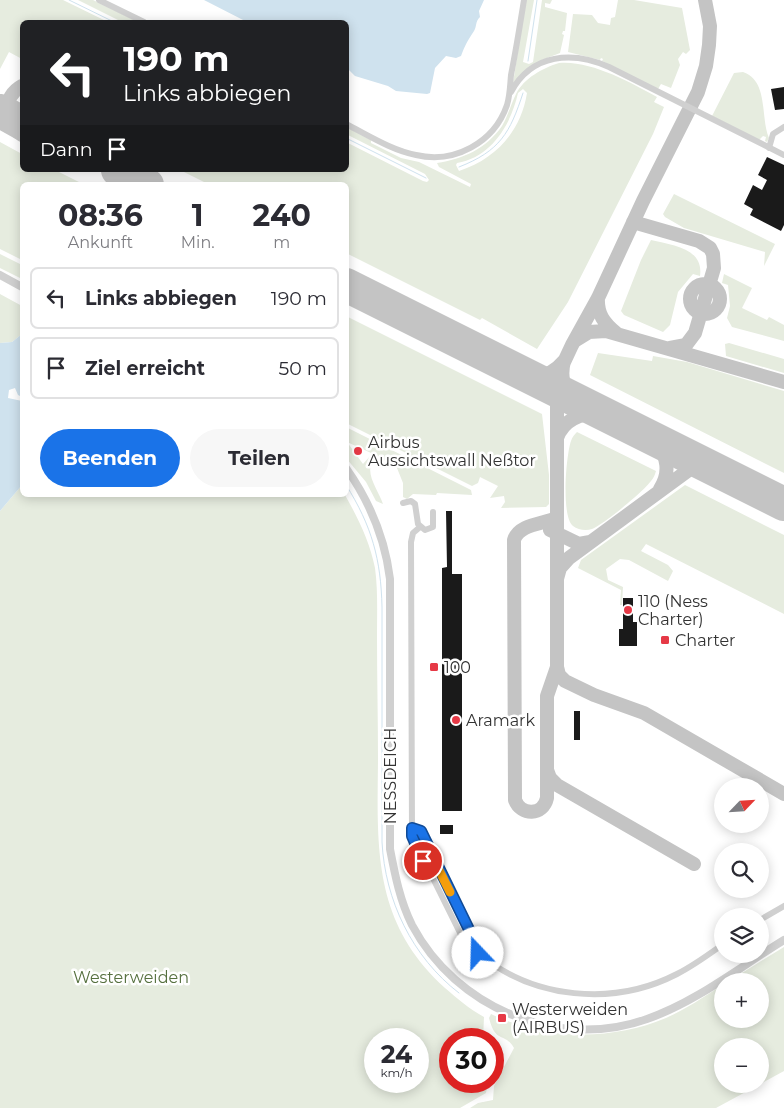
<!DOCTYPE html>
<html lang="de">
<meta charset="utf-8">
<style>
:root{--surface:#fff;--page:#f7f7f7;--text:#2b2b33;--muted:#7c7c81;--line:#e1e1e2;--accent:#1a73e8}
body{margin:0;font-family:Montserrat,sans-serif;background:var(--page);color:var(--text);height:100vh;display:flex;flex-direction:column;font-size:19px;white-space:nowrap}
*{box-sizing:border-box;margin:0}
p{font-size:16px;color:var(--muted)}
.icon{flex:none;width:28px;height:28px;fill:none;stroke:currentColor;stroke-width:2;stroke-linecap:round;stroke-linejoin:round}
.map{position:relative;flex:1;overflow:hidden}
.drawer{position:absolute;left:20px;top:182px;width:329px;height:315px;display:flex;flex-direction:column;background:var(--surface);border-radius:8px;box-shadow:0 2px 12px #0003}
.drawer>*{flex:none}
.banner{position:absolute;left:20px;top:20px;width:329px;height:152px;border-radius:8px;box-shadow:0 2px 12px #0003;background:#202124;color:#fff;overflow:hidden}
.needle{width:32px;rotate:65deg}
.tools{position:absolute;left:714px;top:778px;display:grid;gap:10px}
.tools a{display:grid;place-items:center;width:55px;height:55px;border-radius:50%;background:var(--surface);box-shadow:0 2px 12px #0003;font-size:25px}
.speed{position:absolute;left:364px;top:1028px;display:flex;gap:10px;font-size:25px;font-weight:700;text-align:center}
.speed>*{display:grid;place-content:center;width:65px;height:65px;border-radius:50%;background:var(--surface);box-shadow:0 2px 12px #0003;line-height:1}
.speed small{font-size:12px;font-weight:400}
.speed .limit{border:8px solid #d22;background:#fff;color:#111}
.pin{position:absolute;display:grid;place-items:center;width:42px;height:42px;color:#fff;margin:-21px;border:2px solid #fff;border-radius:50%;box-shadow:0 1px 5px #0007}
.me{position:absolute;width:55px;margin:-28px;rotate:339deg;stroke-linejoin:round;filter:drop-shadow(0 0 4px #0008)}
.turn{display:flex;align-items:center;gap:18px;height:105px;padding:0 20px;font-size:22px}
.turn .icon{width:65px;height:65px;stroke-width:2.5}
.turn b{display:block;font-size:35px;line-height:42px}
.then{display:flex;align-items:center;height:48px;padding:0 20px;background:#0003;gap:10px;font-size:19px}
.eta{display:flex;justify-content:space-evenly;align-items:center;height:85px;text-align:center}
.eta b{font-size:30px;font-weight:700;line-height:35px}
.button{display:flex;gap:10px;margin-top:auto;padding:10px 20px}
.button a{flex:1;height:58px;border-radius:30px;background:var(--accent);color:#fff;font-size:20px;font-weight:700;line-height:58px;text-align:center}
.button a+a{background:var(--page);color:var(--text)}
ul{padding:0;list-style:none}
li{display:flex;align-items:center;gap:15px;height:62px;margin:0 10px 8px;padding:0 10px;border:2px solid var(--line);border-radius:8px}
li div{flex:1}
li b{display:block;font-size:19px}
li em{font-style:normal}
.map>svg:first-child{display:block}
.green{fill:#e6ecdf;fill-rule:evenodd}
.water{fill:#cfe2ee}
.lines{fill:none;stroke-linecap:round;stroke-linejoin:round}
.stream{stroke:#cfe2ee;stroke-width:1}
.taxiway{stroke:#c4c4c4;stroke-width:14}
.runway{stroke:#c4c4c4;stroke-width:34}
.building{fill:#1a1a1a}
.minor{stroke:#d0d0d0;stroke-width:6}
.tertiary{stroke:#d0d0d0;stroke-width:8}
.route-casing{stroke:#114b97;stroke-width:12}
.route{stroke:#1a73e8;stroke-width:9}
.slow{stroke:#f59e0b;stroke-width:9}
.poi-dot{fill:#e63946;stroke:#fff;stroke-width:2}
.labels{text-anchor:middle;dominant-baseline:central;stroke-width:5;stroke-linejoin:round;paint-order:stroke}
.poi-label{font-size:16px;fill:#333;stroke:#fff;text-anchor:start}
.street-label{font-size:16px;fill:#333;stroke:#fff}
.park-label{font-size:16px;fill:#56703f;stroke:#fff}
</style>
<div class="map">
<svg width="784" height="1108" viewBox="0 0 784 1108">
<rect width="100%" height="100%" fill="#fff"/>
<path class="green" d="M 0,0 L 63,0 L 108,22 L 22,22 L 22,59 L 9,52 L 0,69 Z
M 78,0 L 93,0 L 138,22 L 122,22 Z
M 526,0 L 534,0 L 523,62 L 529,64 L 533,62 L 542,0 L 552,0 L 550,4 L 545,3 L 545,7 L 567,13 L 565,31 L 563,31 L 562,34 L 564,35 L 560,53 L 542,60 L 513,83 Z
M 618,0 L 634,0 L 682,8 L 690,50 L 686,54 L 683,52 L 678,59 L 680,65 L 671,88 L 661,84 L 658,89 L 602,61 L 603,59 L 601,58 L 600,60 L 568,52 L 573,14 L 592,15 L 598,23 L 610,25 L 611,18 L 615,17 Z
M 559,63 C 590,60 630,82 657,97 L 654,102 L 664,107 L 653,134 L 568,302 L 537,349 L 482,318 L 480,320 L 346,253 L 346,185 L 210,185 L 180,170 L 346,170 L 346,142 L 423,181 L 427,182 L 429,180 L 425,174 L 346,134 L 346,127 L 371,140 L 371,143 L 401,158 L 419,162 L 470,187 L 471,184 L 439,167 L 437,163 C 463,159 486,149 502,126 C 508,116 511,104 516,94 C 524,78 543,68 559,63 ZM 523,89 L 527,93 C 521,131 496,159 459,171 L 456,165 L 457,163 C 492,157 511,124 518,93 Z
M 743,72 C 769,81 760,117 769,138 L 767,142 L 765,141 L 766,137 L 763,136 L 759,140 L 712,116 L 734,73 Z
M 0,142 L 22,154 L 22,170 L 55,170 L 85,185 L 22,185 L 22,260 L 0,249 Z
M 674,194 L 775,244 L 764,266 L 765,252 L 684,228 L 665,217 L 663,214 Z
M 651,240 C 672,245 704,248 700,276 L 693,274 L 678,292 L 670,325 L 663,332 L 624,315 L 621,311 L 641,260 Z
M 0,254 L 22,265 L 22,279 L 0,268 Z
M 724,274 L 752,288 L 742,308 L 767,320 L 769,317 L 784,325 L 784,341 L 732,327 L 727,318 L 730,306 L 728,285 L 722,283 Z
M 0,294 L 22,306 L 22,334 L 12,342 L 0,343 Z
M 346,316 L 542,414 L 549,475 L 549,504 L 546,507 L 501,508 L 505,502 L 504,496 L 490,498 L 498,486 L 480,477 L 478,483 L 472,486 L 346,423 Z
M 729,343 L 784,359 L 784,373 L 726,356 L 725,344 Z
M 598,353 L 652,361 L 653,356 L 687,362 L 784,391 L 784,473 L 590,375 Z
M 346,427 L 471,490 L 472,495 L 437,493 L 436,495 L 413,494 L 407,499 L 403,497 L 403,483 L 395,463 L 382,460 L 382,458 L 347,442 L 363,464 L 371,455 L 380,459 L 375,459 C 362,471 379,491 383,504 L 376,501 L 366,482 L 346,458 Z
M 577,432 L 656,471 C 655,474 654,478 651,481 C 644,491 603,525 592,529 C 586,531 578,530 573,526 C 561,517 566,455 571,441 C 572,437 575,434 577,432 Z
M 22,485 L 22,495 L 345,495 C 358,518 370,542 375,568 C 378,590 377,614 377,636 C 377,678 378,720 378,761 C 377,849 373,923 445,988 C 457,998 469,1009 484,1017 L 483,1039 L 450,1039 L 450,1081 L 488,1081 L 486,1093 L 460,1108 L 0,1108 L 0,511 ZM 375,1039 L 418,1039 L 418,1081 L 375,1081 Z
M 685,485 L 784,535 L 784,614 L 646,544 L 641,551 L 668,565 L 673,571 L 668,581 L 629,560 L 620,559 L 606,569 L 608,580 L 623,587 L 622,605 L 620,605 L 621,590 L 578,568 L 581,560 Z
M 784,947 L 784,1071 L 716,1108 L 470,1108 L 478,1103 L 493,1100 L 494,1086 L 514,1048 C 504,1031 496,1045 489,1018 L 491,1014 C 544,1040 612,1041 666,1018 C 686,1009 704,997 722,985 L 722,1019 L 760,1019 L 760,981 L 729,981 ZM 722,1046 L 760,1046 L 760,1084 L 722,1084 Z"/>
<path class="water" d="M 204,0 L 484,0 L 479,11 L 480,17 C 475,22 477,26 474,31 C 468,40 465,45 461,56 L 456,58 L 446,56 L 435,68 L 430,93 L 427,94 L 396,91 L 388,86 L 355,76 L 346,67 L 346,22 L 247,22 Z
M 22,334 L 22,397 L 18,395 L 15,388 L 9,390 L 8,398 L 22,401 L 22,485 L 0,511 L 0,343 L 12,342 Z"/>
<g class="lines">
<path class="stream" d="M 69,0 L 114,22
M 528,61 L 537,0
M 346,138 L 426,178
M 459,167 C 500,151 510,133 523,93
M 346,485 C 372,526 381,560 382,607 L 382,842 C 385,900 412,957 459,993"/>
<path class="taxiway" d="M 705,0 L 710,26 L 709,45 L 706,66 L 698,92 L 643,201 L 598,298 L 572,345 L 557,377 L 557,579 L 560,568 L 569,558 L 690,469 L 701,466 L 710,467
M 22,86 C 2,97 2,123 22,135
M 633,222 L 699,241 L 710,248 L 713,254 L 714,268 L 695,333 L 686,345 L 670,348
M690 299a15 15 0 1 1 30 0a15 15 0 1 1-30 0Z
M 598,298 C 597,314 604,323 616,333
M 576,340 L 589,332 L 606,331 L 784,382
M 525,374 C 540,379 554,373 564,361 C 560,377 563,389 576,400
M 557,438 C 564,418 582,413 601,413
M 656,440 C 667,457 671,472 660,489
M 557,518 C 543,524 519,524 514,540 L 515,800 C 521,816 543,816 547,798 L 547,696 L 557,667 L 557,579
M 550,530 L 579,544 L 590,542
M 557,667 L 559,675 L 565,681 L 594,695 L 644,713 L 784,794
M 547,770 L 550,778 L 557,785 L 694,864"/>
<path class="runway" d="M 0,111 L 22,123
M 118,170 L 147,185
M 346,285 L 784,504"/>
</g>
<path class="building" d="M 784,87 L 784,109 L 775,110 L 771,89 Z
M 767,157 L 784,165 L 784,225 L 781,231 L 750,215 L 753,209 L 744,204 L 753,185 L 762,190 L 767,180 L 758,175 Z
M 446,511 L 452,511 L 452,574 L 462,574 L 462,811 L 442,811 L 442,568 L 447,567 Z
M 623,598 L 633,598 L 633,622 L 637,622 L 637,646 L 619,646 L 619,629 L 623,629 Z
M 574,711 L 580,711 L 580,740 L 574,740 Z
M 440,825 L 453,825 L 453,834 L 440,834 Z"/>
<g class="lines">
<path class="minor" d="M 99,0 L 144,22
M 511,92 C 532,53 573,51 609,67 L 784,155
M 346,124 C 368,135 391,150 416,155 C 454,164 494,143 507,105 C 510,95 510,86 511,75 C 516,50 520,25 524,0
M 769,148 L 773,134 L 784,127
M 403,503 L 411,501 L 415,504 L 418,524 L 425,530 L 433,527 L 433,512
M 412,828 L 421,831 L 478,949 L 478,953 L 470,953 L 412,836 C 411,738 411,640 411,542 L 413,533 L 420,527
M 760,920 L 784,906
M 478,953 C 533,999 613,1007 677,974 C 693,966 708,955 722,945"/>
<path class="tertiary" d="M 0,275 L 22,287
M 346,468 C 370,502 385,538 390,579 L 390,849 C 395,875 400,901 412,925 C 456,1008 558,1051 647,1019 C 696,1002 740,967 784,940"/>
</g>
<g class="lines">
<g class="route-casing">
<path id="route" d="M 423,861 L 412,836 L 412,828 L 421,831 L 478,948 L 478,953"/>
</g>
<use href="#route" class="route"/>
<path class="slow" d="M 434,860 L 450,892"/>
</g>
<g class="poi-dot">
<circle cx="358" cy="451" r="5"/>
<circle cx="628" cy="610" r="5"/>
<rect x="660" y="635" width="10" height="10" rx="2.5"/>
<rect x="429" y="662" width="10" height="10" rx="2.5"/>
<circle cx="456" cy="720" r="5"/>
<rect x="497" y="1013" width="10" height="10" rx="2.5"/>
</g>
<g class="labels">
<g class="poi-label">
<text x="368" y="442">Airbus<tspan x="368" dy="18">Aussichtswall Neßtor</tspan></text>
<text x="638" y="601">110 (Ness<tspan x="638" dy="18">Charter)</tspan></text>
<text x="675" y="640">Charter</text>
<text x="444" y="667">100</text>
<text x="466" y="720">Aramark</text>
<text x="512" y="1009">Westerweiden<tspan x="512" dy="18">(AIRBUS)</tspan></text>
</g>
<g class="street-label">
<text transform="translate(390 776) rotate(-90)">NESSDEICH</text>
</g>
<g class="park-label">
<text x="131" y="977">Westerweiden</text>
</g>
</g>
</svg>
<div class="tools">
<a><svg class="needle" viewBox="-14 -14 28 28"><path d="M0-13l5 13h-10z" fill="#e53935"/><path d="M0 13l5-13h-10z" fill="#7c7c81"/></svg></a>
<a><svg class="icon" aria-label="search" viewBox="0 0 24 24"><circle cx="10" cy="10" r="6"/><path d="M15 15l6 6"/></svg></a>
<a><svg class="icon" aria-label="layers" viewBox="0 0 24 24"><path d="M12 4l9 5-9 5-9-5zM3 14l9 5 9-5"/></svg></a>
<a>+</a>
<a>−</a>
</div>
<div class="speed"><div>24<small>km/h</small></div><div class="limit">30</div></div>
<div class="pin" style="left:423px;top:861px;background:#d93025"><svg class="icon" aria-label="arrive" viewBox="0 0 24 24"><path d="M6 21V4h12l-3 4 3 4H6"/></svg></div>
<svg class="me" style="left:478px;top:953px" viewBox="-20 -20 40 40"><circle r="19" fill="#fff"/><path d="M0-13L10 11 0 6-10 11z" fill="#1a73e8"/></svg>
<div class="banner">
<div class="turn"><svg class="icon" aria-label="left" viewBox="0 0 24 24"><path d="M17 20v-9H6M10 6l-5 5 5 5"/></svg><div><b>190 m</b>Links abbiegen</div></div>
<div class="then">Dann<svg class="icon" aria-label="arrive" viewBox="0 0 24 24"><path d="M6 21V4h12l-3 4 3 4H6"/></svg></div>
</div>
<section class="drawer">
<div class="eta">
<div><b>08:36</b><p>Ankunft</p></div>
<div><b>1</b><p>Min.</p></div>
<div><b>240</b><p>m</p></div>
</div>
<ul>
<li><svg class="icon" aria-label="left" viewBox="0 0 24 24"><path d="M17 20v-9H6M10 6l-5 5 5 5"/></svg><div><b>Links abbiegen</b></div><em>190 m</em></li>
<li><svg class="icon" aria-label="arrive" viewBox="0 0 24 24"><path d="M6 21V4h12l-3 4 3 4H6"/></svg><div><b>Ziel erreicht</b></div><em>50 m</em></li>
</ul>
<div class="button"><a>Beenden</a><a>Teilen</a></div>
</section>
</div>
